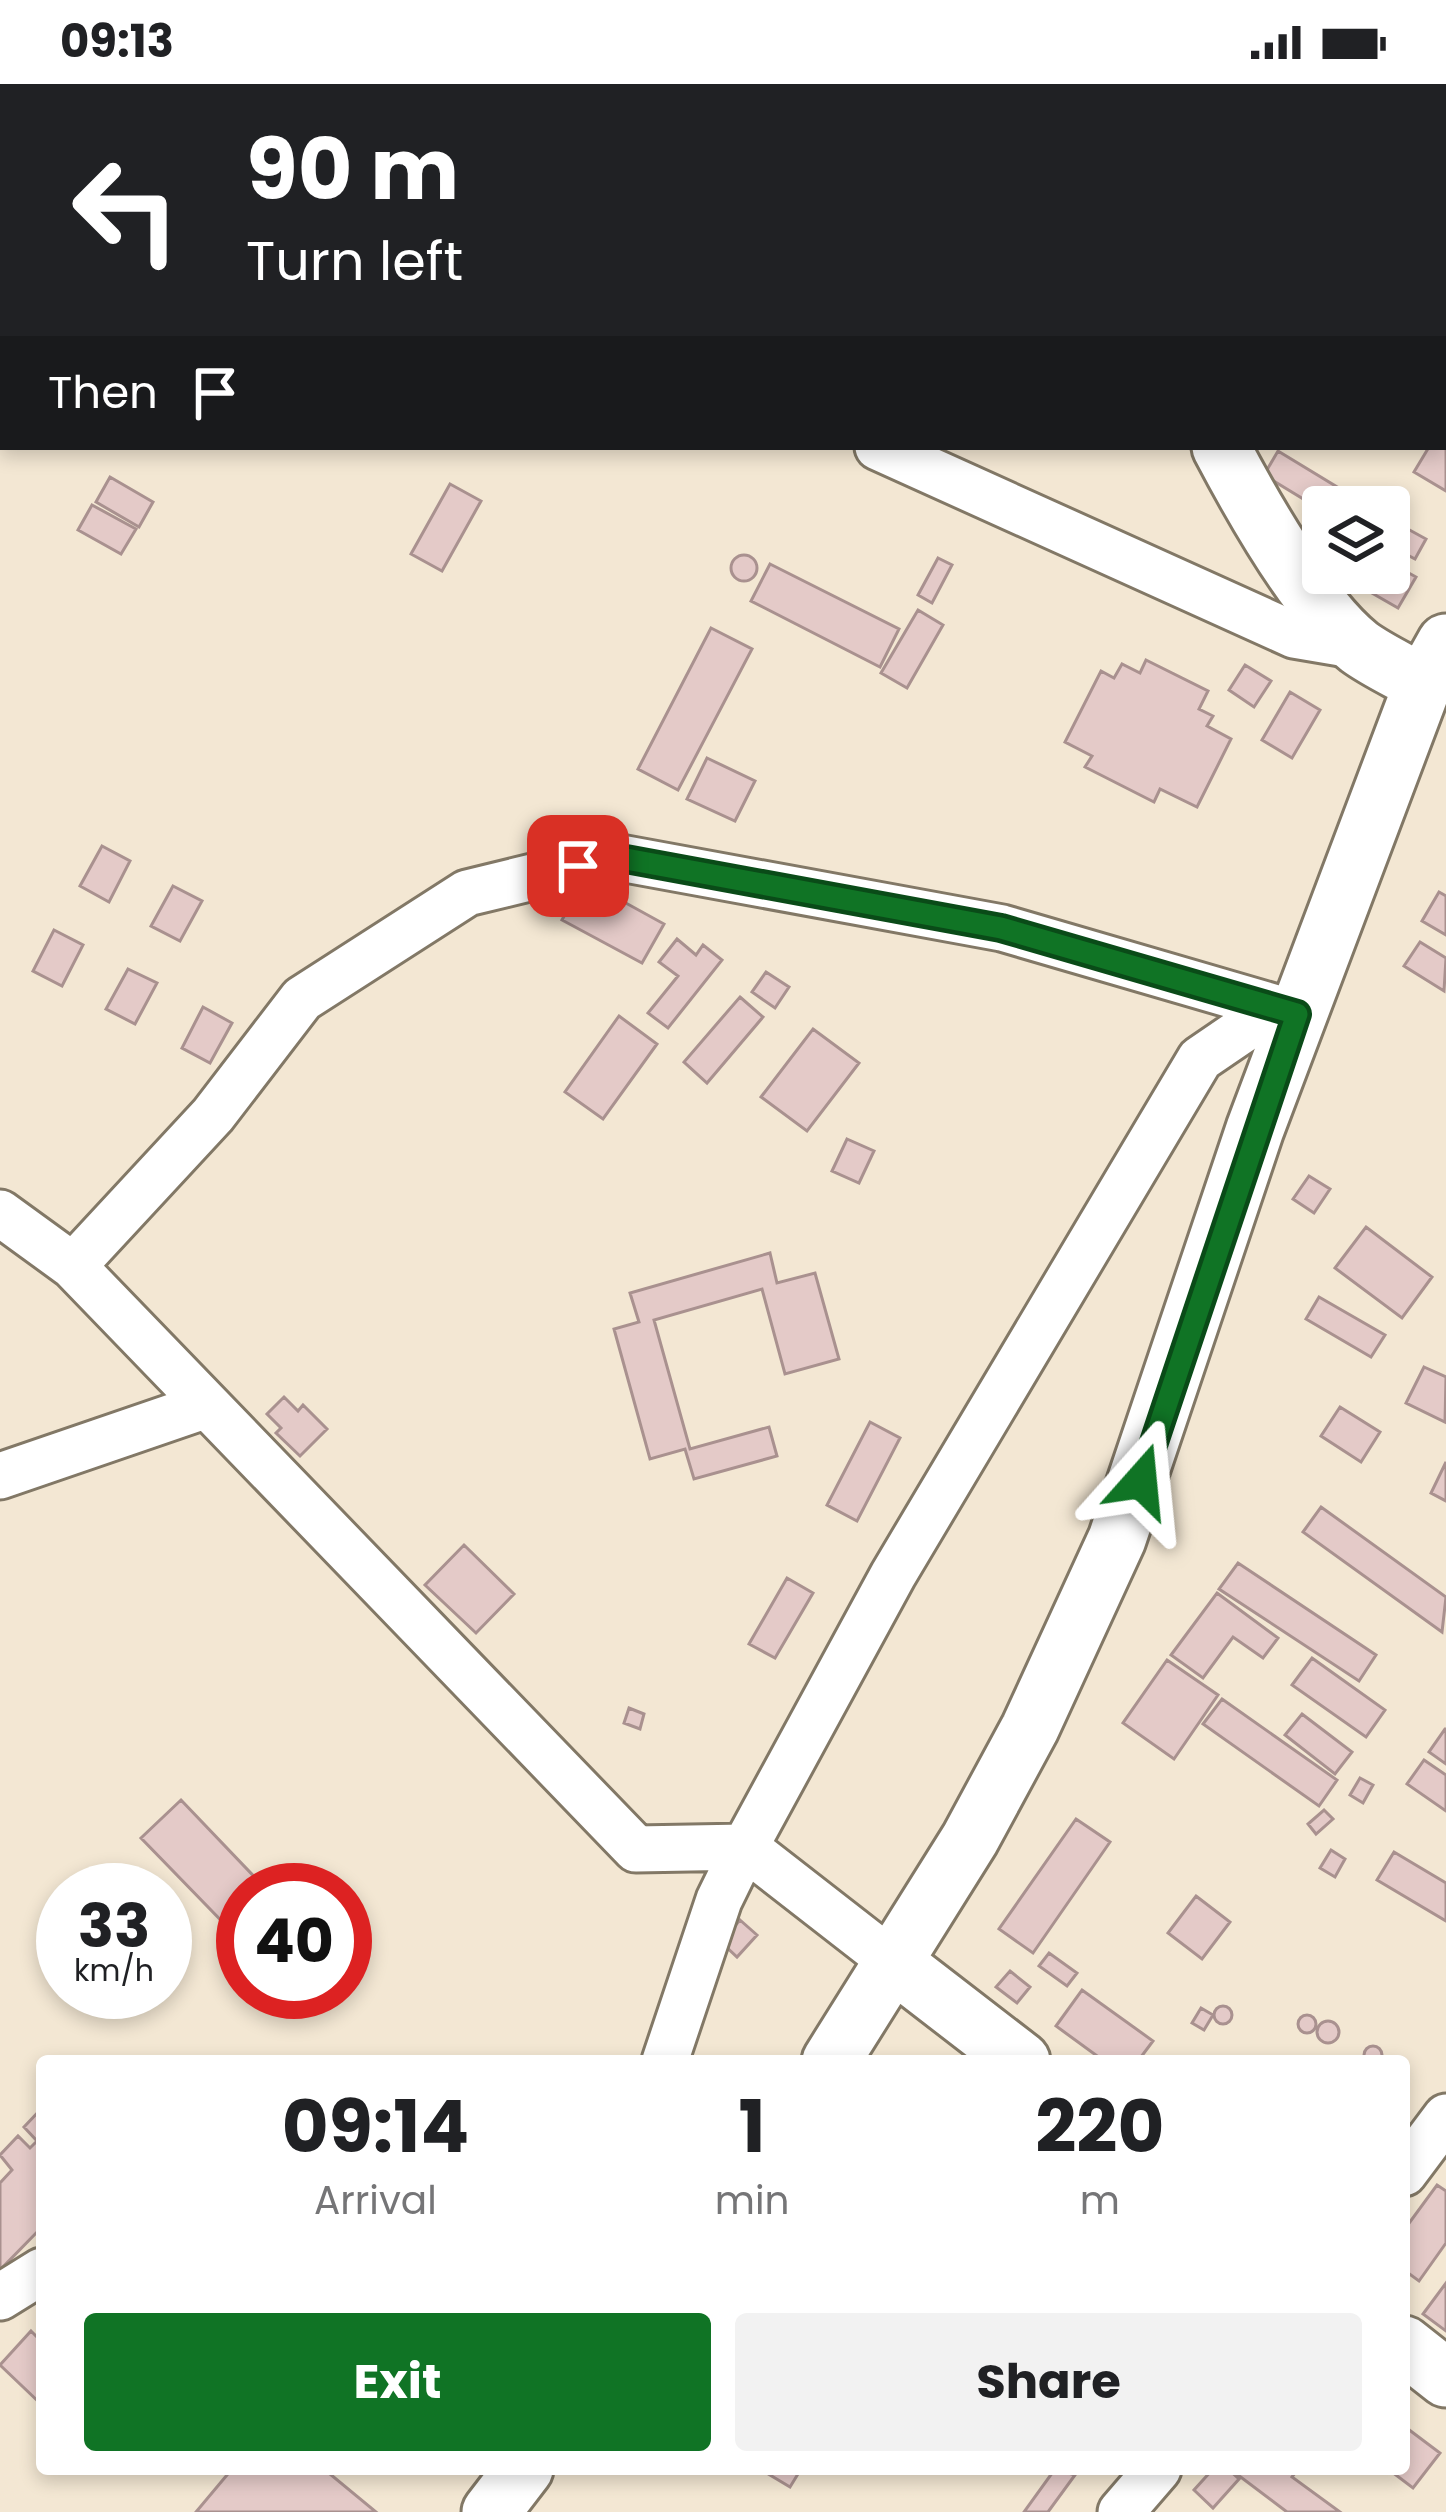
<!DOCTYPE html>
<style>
:root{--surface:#fff;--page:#f2f2f2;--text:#202124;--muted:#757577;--accent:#107425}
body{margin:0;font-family:Poppins,sans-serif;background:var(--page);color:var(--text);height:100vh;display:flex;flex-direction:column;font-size:45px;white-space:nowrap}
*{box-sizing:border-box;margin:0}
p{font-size:39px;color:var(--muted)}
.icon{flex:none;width:66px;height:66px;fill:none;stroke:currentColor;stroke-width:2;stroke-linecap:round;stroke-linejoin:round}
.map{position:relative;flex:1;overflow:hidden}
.side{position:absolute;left:36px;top:1971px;width:1374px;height:420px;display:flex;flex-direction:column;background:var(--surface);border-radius:12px;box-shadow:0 6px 18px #0003}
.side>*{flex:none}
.top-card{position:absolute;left:0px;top:0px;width:1446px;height:366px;box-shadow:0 6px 18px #0003;background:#202124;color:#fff;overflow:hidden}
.buttons{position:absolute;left:1302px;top:402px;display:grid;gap:24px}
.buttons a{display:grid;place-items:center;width:108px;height:108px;border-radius:12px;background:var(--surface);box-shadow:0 6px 18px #0003;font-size:60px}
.speed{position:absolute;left:36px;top:1779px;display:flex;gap:24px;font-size:60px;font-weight:700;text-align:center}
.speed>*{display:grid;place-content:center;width:156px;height:156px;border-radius:50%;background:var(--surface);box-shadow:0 6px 18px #0003;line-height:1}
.speed small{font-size:30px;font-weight:400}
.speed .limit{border:18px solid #d22;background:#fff;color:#111}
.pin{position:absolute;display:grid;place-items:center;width:102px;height:102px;color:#fff;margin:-51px;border-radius:24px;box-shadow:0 6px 18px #0006}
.me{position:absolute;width:132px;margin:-66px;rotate:18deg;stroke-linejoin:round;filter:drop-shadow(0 0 9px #0008)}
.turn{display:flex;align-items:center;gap:42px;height:252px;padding:0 48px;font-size:54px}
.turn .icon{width:156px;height:156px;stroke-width:2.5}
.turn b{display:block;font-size:84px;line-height:102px}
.then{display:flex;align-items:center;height:114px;padding:0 48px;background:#0003;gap:24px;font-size:45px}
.eta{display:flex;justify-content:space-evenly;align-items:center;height:204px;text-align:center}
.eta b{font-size:72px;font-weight:700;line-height:84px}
.cta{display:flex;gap:24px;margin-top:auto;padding:24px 48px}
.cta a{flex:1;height:138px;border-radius:12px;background:var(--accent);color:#fff;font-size:48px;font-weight:700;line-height:138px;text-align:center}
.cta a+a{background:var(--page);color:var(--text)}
.status{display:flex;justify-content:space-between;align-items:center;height:84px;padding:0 60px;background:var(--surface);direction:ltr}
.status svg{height:33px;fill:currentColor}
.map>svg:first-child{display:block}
.building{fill:#e4cac8;stroke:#a9918f;stroke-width:3}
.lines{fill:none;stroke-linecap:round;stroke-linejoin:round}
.minor-casing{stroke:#827866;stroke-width:51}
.tertiary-casing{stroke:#827866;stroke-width:63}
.minor{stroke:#fff;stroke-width:45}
.tertiary{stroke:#fff;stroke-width:57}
.route-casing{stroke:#0a4b18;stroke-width:30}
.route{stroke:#107425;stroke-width:21}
</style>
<div class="status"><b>09:13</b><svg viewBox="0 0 49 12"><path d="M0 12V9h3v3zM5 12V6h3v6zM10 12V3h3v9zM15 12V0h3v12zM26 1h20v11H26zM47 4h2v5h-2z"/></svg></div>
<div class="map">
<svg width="1446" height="2428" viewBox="0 0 1446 2428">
<rect width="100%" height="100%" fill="#f3e7d3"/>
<path class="building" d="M 1443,339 L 1446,339 L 1446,407 L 1414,388 L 1429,363 L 1443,363 Z
M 1278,367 L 1370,423 L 1323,427 L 1264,391 Z
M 110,393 L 153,418 L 139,443 L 96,418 Z
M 450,400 L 481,417 L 442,487 L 411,470 Z
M 92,421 L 136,445 L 121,470 L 78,446 Z
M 1312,433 L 1323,443 L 1323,475 L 1296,451 Z
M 1395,438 L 1426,455 L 1415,475 L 1389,461 Z
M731 484a13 13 0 1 1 26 0a13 13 0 1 1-26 0Z
M 938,474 L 952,481 L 932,519 L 918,511 Z
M 1389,478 L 1416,493 L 1398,524 L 1337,489 L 1389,489 Z
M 770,480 L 899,545 L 880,583 L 751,517 Z
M 918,526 L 943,541 L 907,604 L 881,589 Z
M 711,544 L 752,565 L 678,706 L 638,685 Z
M 1146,576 L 1208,607 L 1199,625 L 1213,632 L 1207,642 L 1231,655 L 1197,723 L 1160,705 L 1154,718 L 1085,683 L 1092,672 L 1065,658 L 1101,587 L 1114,594 L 1122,580 L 1140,589 Z
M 1245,581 L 1271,597 L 1254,623 L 1229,606 Z
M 1290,608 L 1320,626 L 1292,674 L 1262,656 Z
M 707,674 L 755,697 L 735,737 L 687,715 Z
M 102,762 L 130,777 L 109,818 L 80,802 Z
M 584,796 L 664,840 L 642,879 L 562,836 Z
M 173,802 L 202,817 L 180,857 L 151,842 Z
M 1439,808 L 1446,812 L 1446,851 L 1422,837 Z
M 54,846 L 83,861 L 62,902 L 33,887 Z
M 677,855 L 696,871 L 703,861 L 722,876 L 668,944 L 648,929 L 678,892 L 659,878 Z
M 1420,858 L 1446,874 L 1444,907 L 1404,882 Z
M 128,885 L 157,899 L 135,940 L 106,925 Z
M 766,888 L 789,903 L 775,924 L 752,908 Z
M 740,913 L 763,933 L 707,999 L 684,978 Z
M 203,923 L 232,939 L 210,979 L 182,964 Z
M 619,932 L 657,960 L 603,1035 L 565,1008 Z
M 813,945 L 859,979 L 807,1047 L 761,1013 Z
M 847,1055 L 874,1067 L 859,1099 L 832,1087 Z
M 1309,1092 L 1330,1105 L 1314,1129 L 1293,1115 Z
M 1366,1143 L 1432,1193 L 1402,1234 L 1335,1184 Z
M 770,1169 L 777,1199 L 815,1189 L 839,1275 L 785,1290 L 762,1205 L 654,1236 L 690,1365 L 769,1343 L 777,1372 L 694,1395 L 685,1365 L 650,1375 L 614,1245 L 639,1238 L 630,1209 Z
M 1319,1213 L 1385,1251 L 1371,1273 L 1306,1235 Z
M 1424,1283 L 1446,1293 L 1445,1338 L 1406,1319 Z
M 284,1313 L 298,1327 L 303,1321 L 327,1345 L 300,1372 L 276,1349 L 281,1344 L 267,1330 Z
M 1340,1323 L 1380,1348 L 1361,1378 L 1321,1352 Z
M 870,1338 L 900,1354 L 857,1437 L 827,1421 Z
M 1446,1378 L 1446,1417 L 1431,1409 Z
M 1321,1423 L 1446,1513 L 1442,1548 L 1303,1448 Z
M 464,1461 L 514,1510 L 476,1549 L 425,1501 Z
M 1238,1479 L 1376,1571 L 1359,1597 L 1219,1505 Z
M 787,1494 L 813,1509 L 775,1574 L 749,1560 Z
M 1217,1509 L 1278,1554 L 1263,1574 L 1233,1553 L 1203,1594 L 1171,1571 Z
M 1312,1574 L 1385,1626 L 1366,1653 L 1292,1601 Z
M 1167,1576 L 1218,1611 L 1174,1675 L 1123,1639 Z
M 1222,1615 L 1337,1696 L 1319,1722 L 1203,1640 Z
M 629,1624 L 644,1630 L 640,1645 L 624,1639 Z
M 1302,1630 L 1352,1668 L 1335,1690 L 1285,1651 Z
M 1445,1645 L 1446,1645 L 1446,1680 L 1429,1668 Z
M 1424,1676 L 1446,1691 L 1446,1727 L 1407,1700 Z
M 1360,1694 L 1373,1701 L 1363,1719 L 1350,1711 Z
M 181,1716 L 267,1806 L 243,1806 L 243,1859 L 141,1754 Z
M 1324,1726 L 1333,1735 L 1316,1750 L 1308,1740 Z
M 1076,1735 L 1110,1758 L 1033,1869 L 999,1845 Z
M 1331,1766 L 1345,1775 L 1335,1793 L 1320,1784 Z
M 1394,1768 L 1446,1799 L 1446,1837 L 1377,1796 Z
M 1196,1812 L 1230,1838 L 1202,1875 L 1168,1849 Z
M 740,1836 L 757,1851 L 737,1873 L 721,1858 Z
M 1049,1869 L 1077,1889 L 1067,1902 L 1039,1882 Z
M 1010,1887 L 1030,1903 L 1017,1919 L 996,1903 Z
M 1082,1906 L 1153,1957 L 1138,1977 L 1104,1977 L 1056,1942 Z
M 290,1908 L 323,1908 L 306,1924 Z
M1214 1931a9 9 0 1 1 18 0a9 9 0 1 1-18 0Z
M 1201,1924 L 1213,1931 L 1204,1946 L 1192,1939 Z
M1298 1940a9 9 0 1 1 18 0a9 9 0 1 1-18 0Z
M1317 1948a11 11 0 1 1 22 0a11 11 0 1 1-22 0Z
M1364 1971a9 9 0 1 1 18 0a9 9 0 1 1-18 0Z
M 42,2024 L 42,2143 L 0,2186 L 0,2099 L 12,2086 L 0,2071 L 18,2052 L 30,2064 L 37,2057 L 24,2043 Z
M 1437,2101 L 1446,2107 L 1446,2159 L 1419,2197 L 1404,2186 L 1404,2146 Z
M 1446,2199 L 1446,2247 L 1423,2230 Z
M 31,2247 L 42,2258 L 42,2321 L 0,2281 Z
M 1404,2342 L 1440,2369 L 1413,2404 L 1388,2385 L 1404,2385 Z
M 232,2385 L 324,2385 L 376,2428 L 196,2428 Z
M 760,2385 L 801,2385 L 790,2403 Z
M 1055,2385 L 1075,2391 L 1048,2428 L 1024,2428 Z
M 1213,2385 L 1228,2385 L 1239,2395 L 1213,2424 L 1194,2406 Z
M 1230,2385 L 1298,2385 L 1292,2393 L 1340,2428 L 1287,2428 Z"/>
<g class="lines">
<g class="minor-casing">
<path id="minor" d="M 194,0 L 199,3
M 878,363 L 1294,551 L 1359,562
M 0,1129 L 73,1182 L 636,1765 L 745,1763 L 719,1816 L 665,1977
M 73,1182 L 213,1031 L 302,915 L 467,809 L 615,773 L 1002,844 L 1297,930 L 1247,943 L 1200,975 L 893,1491 L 745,1763 L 894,1879
M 0,1392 L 207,1321
M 1404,2089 L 1446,2033
M 0,2213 L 42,2187
M 1121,2428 L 1158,2385"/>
</g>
<g class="tertiary-casing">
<path id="tertiary" d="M 1050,0 L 1051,3
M 1221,363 C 1251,420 1309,523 1359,563 C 1378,577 1403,588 1423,600
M 894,1879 L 1021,1977
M 831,1977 L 970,1755 L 1030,1644 L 1117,1455 L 1255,1045 L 1423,600 L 1446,559
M 1404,2261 L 1446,2294
M 491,2428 L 524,2385"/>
</g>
<use href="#minor" class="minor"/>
<use href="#tertiary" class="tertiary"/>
</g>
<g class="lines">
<g class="route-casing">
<path id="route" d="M 578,782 L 615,773 L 1001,844 L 1297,930 L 1141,1397"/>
</g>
<use href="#route" class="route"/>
</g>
</svg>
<div class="buttons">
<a><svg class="icon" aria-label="layers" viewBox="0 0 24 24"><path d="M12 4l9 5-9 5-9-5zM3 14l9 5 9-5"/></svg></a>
</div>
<div class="speed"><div>33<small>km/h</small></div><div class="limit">40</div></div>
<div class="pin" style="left:578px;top:782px;background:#d93025"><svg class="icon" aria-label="arrive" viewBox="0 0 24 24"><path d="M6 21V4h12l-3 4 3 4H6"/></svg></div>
<svg class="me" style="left:1141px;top:1397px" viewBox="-20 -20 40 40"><path d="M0-17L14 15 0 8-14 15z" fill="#107425" stroke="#fff" stroke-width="4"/></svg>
<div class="top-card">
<div class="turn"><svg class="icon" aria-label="left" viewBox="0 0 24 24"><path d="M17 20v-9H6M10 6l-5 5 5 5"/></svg><div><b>90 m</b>Turn left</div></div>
<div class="then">Then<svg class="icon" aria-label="arrive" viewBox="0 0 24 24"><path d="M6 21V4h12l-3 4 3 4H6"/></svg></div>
</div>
<section class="side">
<div class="eta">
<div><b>09:14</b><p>Arrival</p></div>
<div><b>1</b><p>min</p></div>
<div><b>220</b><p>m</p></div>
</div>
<div class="cta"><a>Exit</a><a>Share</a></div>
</section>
</div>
